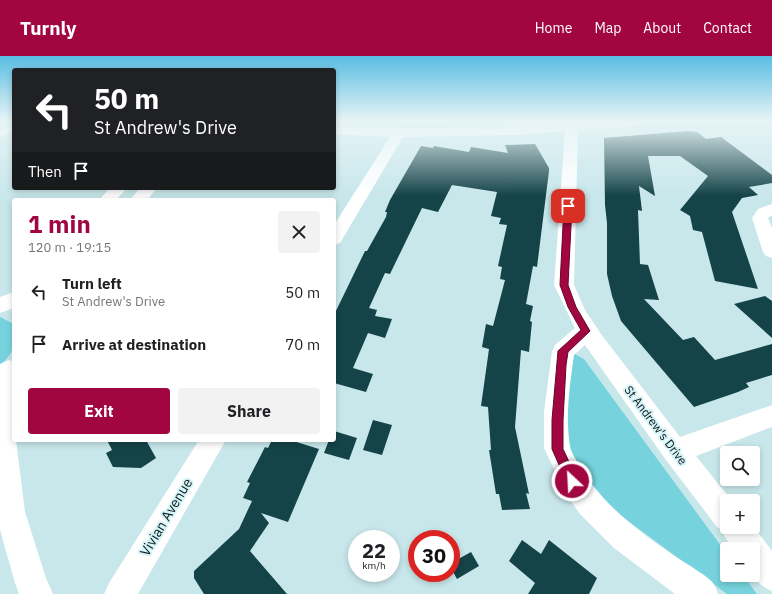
<!DOCTYPE html>
<meta charset="utf-8">
<style>
:root{--surface:#fff;--page:#f2f2f2;--text:#202124;--muted:#757577;--accent:#a20640}
body{margin:0;font-family:"IBM Plex Sans",sans-serif;background:var(--page);color:var(--text);height:100vh;display:flex;flex-direction:column;font-size:15px;white-space:nowrap}
*{box-sizing:border-box;margin:0}
p{font-size:13px;color:var(--muted)}
.icon{flex:none;width:22px;height:22px;fill:none;stroke:currentColor;stroke-width:2;stroke-linecap:round;stroke-linejoin:round}
.map{position:relative;flex:1;overflow:hidden}
.drawer{position:absolute;left:12px;top:142px;width:324px;height:244px;display:flex;flex-direction:column;background:var(--surface);border-radius:4px;box-shadow:0 2px 6px #0003}
.drawer>*{flex:none}
.top-card{position:absolute;left:12px;top:12px;width:324px;height:122px;border-radius:4px;box-shadow:0 2px 6px #0003;background:#202124;color:#fff;overflow:hidden}
.tools{position:absolute;left:720px;top:390px;display:grid;gap:8px}
.tools a{display:grid;place-items:center;width:40px;height:40px;border-radius:4px;background:var(--surface);box-shadow:0 2px 6px #0003;font-size:20px}
.speed{position:absolute;left:348px;top:474px;display:flex;gap:8px;font-size:20px;font-weight:700;text-align:center}
.speed>*{display:grid;place-content:center;width:52px;height:52px;border-radius:50%;background:var(--surface);box-shadow:0 2px 6px #0003;line-height:1}
.speed small{font-size:10px;font-weight:400}
.speed .limit{border:6px solid #d22;background:#fff;color:#111}
.pin{position:absolute;display:grid;place-items:center;width:34px;height:34px;color:#fff;margin:-17px;border-radius:8px;box-shadow:0 2px 6px #0006}
.me{position:absolute;width:44px;margin:-22px;rotate:335deg;stroke-linejoin:round;filter:drop-shadow(0 0 3px #0008)}
.turn{display:flex;align-items:center;gap:14px;height:84px;padding:0 16px;font-size:18px}
.turn .icon{width:52px;height:52px;stroke-width:2.5}
.turn b{display:block;font-size:28px;line-height:34px}
.then{display:flex;align-items:center;height:38px;padding:0 16px;background:#0003;gap:8px;font-size:15px}
.round{display:grid;place-items:center;flex:none;width:42px;height:42px;border-radius:4px;background:var(--page)}
.overview{display:flex;align-items:center;justify-content:space-between;height:68px;padding:0 16px}
h1{font-size:24px;font-weight:700;line-height:30px;color:var(--accent)}
.action{display:flex;gap:8px;margin-top:auto;padding:8px 16px}
.action a{flex:1;height:46px;border-radius:4px;background:var(--accent);color:#fff;font-size:16px;font-weight:700;line-height:46px;text-align:center}
.action a+a{background:var(--page);color:var(--text)}
ul{padding:0;list-style:none}
li{display:flex;align-items:center;gap:12px;height:52px;padding:0 16px}
li div{flex:1}
li b{display:block;font-size:15px}
li em{font-style:normal}
header{display:flex;align-items:center;gap:24px;box-sizing:border-box;height:56px;padding:0 20px;background:var(--accent);color:#fff}
header strong{font-size:19px}
nav{display:flex;gap:22px;margin-inline-start:auto;font-size:14px}
.map>svg:first-child{display:block}
.green{fill:#76d3dd}
.building{fill:#144348}
.lines{fill:none;stroke-linecap:round;stroke-linejoin:round}
.street{fill:#fff;fill-rule:evenodd}
.primary{fill:#fff;fill-rule:evenodd}
.route{fill:#a20640;stroke:#69042a}
.labels{text-anchor:middle;dominant-baseline:central;stroke-width:4;stroke-linejoin:round;paint-order:stroke}
.street-label{font-size:12px;fill:#0f1a1b;stroke:#d5f4f8}
.near-street-label{font-size:14px;fill:#0f1a1b;stroke:#d5f4f8}
</style>
<header>
<strong>Turnly</strong>
<nav><a>Home</a><a>Map</a><a>About</a><a>Contact</a></nav>
</header>
<div class="map">
<svg width="772" height="538" viewBox="0 0 772 538">
<rect width="100%" height="100%" fill="#c8e7eb"/>
<path class="green" d="M 0,261 L 14,268 C 14,290 16,294 0,310 Z
M 573,297 L 584,303 L 727,498 L 727,519 L 743,519 L 757,538 L 727,538 L 594,440 L 576,415 L 567,383 L 567,301 Z"/>
<path class="building" d="M 688,75 L 697,76 L 706,83 L 721,81 L 772,119 L 772,127 L 749,131 L 758,139 L 742,142 L 732,156 L 758,233 L 715,225 L 702,176 L 693,174 L 690,160 L 680,154 L 708,120 L 680,100 L 648,100 L 655,140 L 639,130 L 642,155 L 638,154 L 640,208 L 648,209 L 659,244 L 644,243 L 683,284 L 694,281 L 715,304 L 772,288 L 772,319 L 746,327 L 749,331 L 738,336 L 694,351 L 621,265 L 612,240 L 607,218 L 607,167 L 605,149 L 604,82 Z
M 535,88 L 549,112 L 549,115 L 537,211 L 533,210 L 526,248 L 533,250 L 530,265 L 532,266 L 529,296 L 521,294 L 515,371 L 529,438 L 526,437 L 530,453 L 502,454 L 499,438 L 496,438 L 489,394 L 491,394 L 488,351 L 481,350 L 489,293 L 482,291 L 486,268 L 493,270 L 505,224 L 500,223 L 502,211 L 498,210 L 507,169 L 499,168 L 501,162 L 491,160 L 497,136 L 452,129 L 438,156 L 422,152 L 390,218 L 385,217 L 369,252 L 377,254 L 375,260 L 392,263 L 385,282 L 368,277 L 353,312 L 373,318 L 366,336 L 334,327 L 334,259 L 365,195 L 367,195 L 386,161 L 387,156 L 385,156 L 390,144 L 421,90 L 433,92 L 434,90 L 469,96 L 471,91 L 508,97 L 505,89 Z
M 765,240 L 772,245 L 772,282 L 734,248 Z
M 373,364 L 392,369 L 382,399 L 363,394 Z
M 334,375 L 357,382 L 349,404 L 324,397 L 329,384 L 334,384 Z
M 107,384 L 146,384 L 156,402 L 141,412 L 113,411 L 106,397 L 112,394 Z
M 272,384 L 290,384 L 319,393 L 288,466 L 261,457 L 269,467 L 250,495 L 287,538 L 204,538 L 194,522 L 194,515 L 239,473 L 252,445 L 243,442 L 250,427 L 247,426 L 265,391 L 268,392 Z
M 522,484 L 541,498 L 549,484 L 597,522 L 589,538 L 528,538 L 535,527 L 509,505 Z
M 471,496 L 479,510 L 457,523 L 451,512 L 451,507 Z"/>
<g class="lines">
<path class="street" d="M 595,65 L 653,65 L 652,68 L 647,69 L 578,74 L 574,229 L 585,254 L 601,278 L 680,381 L 772,349 L 772,371 L 696,400 L 732,445 L 727,445 L 727,471 L 753,470 L 772,495 L 772,535 C 749,525 753,515 753,493 L 733,493 L 725,481 L 721,473 L 717,471 L 666,404 L 585,289 L 574,299 C 570,328 565,361 570,390 C 571,397 576,403 579,409 C 601,447 637,474 673,499 C 682,505 708,520 713,527 C 715,529 717,535 718,538 L 675,538 L 614,492 L 580,458 L 566,438 L 544,392 L 544,356 L 552,295 L 555,289 L 575,272 L 554,229 L 565,75 L 516,79 L 403,81 L 340,187 L 334,189 L 334,169 L 390,81 L 334,78 L 334,70 C 421,74 508,72 595,65 Z
M 14,68 L 14,76 L 0,81 L 0,73 Z
M 110,132 L 127,132 L 116,144 L 99,144 Z
M 772,148 L 772,159 L 768,162 L 772,172 L 772,202 L 766,200 L 763,196 L 752,162 L 758,153 Z
M 199,384 L 226,384 L 138,538 L 104,538 L 109,527 Z"/>
<path class="primary" d="M 140,132 L 157,132 L 147,144 L 130,144 Z
M 14,236 L 14,252 L 0,257 L 0,241 Z
M 9,304 L 14,306 L 14,345 L 12,361 L 14,384 L 16,384 L 25,456 L 46,522 L 53,538 L 19,538 L 15,527 L 0,474 L 0,308 Z"/>
</g>
<linearGradient id="sky" x2="0" y2="1"><stop stop-color="#59bde2"/><stop offset="0.46" stop-color="#e6f4f6"/><stop offset="1" stop-color="#e6f4f6" stop-opacity="0"/></linearGradient>
<rect width="772" height="140" fill="url(#sky)"/>
<path class="route" d="M 568,148 L 572,150 L 568,229 L 576,251 L 590,275 L 568,296 L 566,309 L 563,364 L 563,393 L 578,425 L 576,429 L 572,431 L 568,429 L 552,393 L 552,364 L 558,295 L 581,274 L 568,251 L 560,229 L 564,150 Z"/>
<g class="labels">
<g class="street-label">
<text transform="translate(656 369) rotate(53)">St Andrew's Drive</text>
</g>
<g class="near-street-label">
<text transform="translate(166 461) rotate(-59)">Vivian Avenue</text>
</g>
</g>
</svg>
<div class="tools">
<a><svg class="icon" aria-label="search" viewBox="0 0 24 24"><circle cx="10" cy="10" r="6"/><path d="M15 15l6 6"/></svg></a>
<a>+</a>
<a>−</a>
</div>
<div class="speed"><div>22<small>km/h</small></div><div class="limit">30</div></div>
<div class="pin" style="left:568px;top:150px;background:#d93025"><svg class="icon" aria-label="arrive" viewBox="0 0 24 24"><path d="M6 21V4h12l-3 4 3 4H6"/></svg></div>
<svg class="me" style="left:572px;top:425px" viewBox="-20 -20 40 40"><circle r="17" fill="#a20640" stroke="#fff" stroke-width="3"/><path d="M0-11L8 9 0 5-8 9z" fill="#fff"/></svg>
<div class="top-card">
<div class="turn"><svg class="icon" aria-label="left" viewBox="0 0 24 24"><path d="M17 20v-9H6M10 6l-5 5 5 5"/></svg><div><b>50 m</b>St Andrew's Drive</div></div>
<div class="then">Then<svg class="icon" aria-label="arrive" viewBox="0 0 24 24"><path d="M6 21V4h12l-3 4 3 4H6"/></svg></div>
</div>
<section class="drawer">
<div class="overview"><div><h1>1 min</h1><p>120 m · 19:15</p></div><a class="round"><svg class="icon" aria-label="close" viewBox="0 0 24 24"><path d="M6 6l12 12M18 6L6 18"/></svg></a></div>
<ul>
<li><svg class="icon" aria-label="left" viewBox="0 0 24 24"><path d="M17 20v-9H6M10 6l-5 5 5 5"/></svg><div><b>Turn left</b><p>St Andrew's Drive</p></div><em>50 m</em></li>
<li><svg class="icon" aria-label="arrive" viewBox="0 0 24 24"><path d="M6 21V4h12l-3 4 3 4H6"/></svg><div><b>Arrive at destination</b></div><em>70 m</em></li>
</ul>
<div class="action"><a>Exit</a><a>Share</a></div>
</section>
</div>
